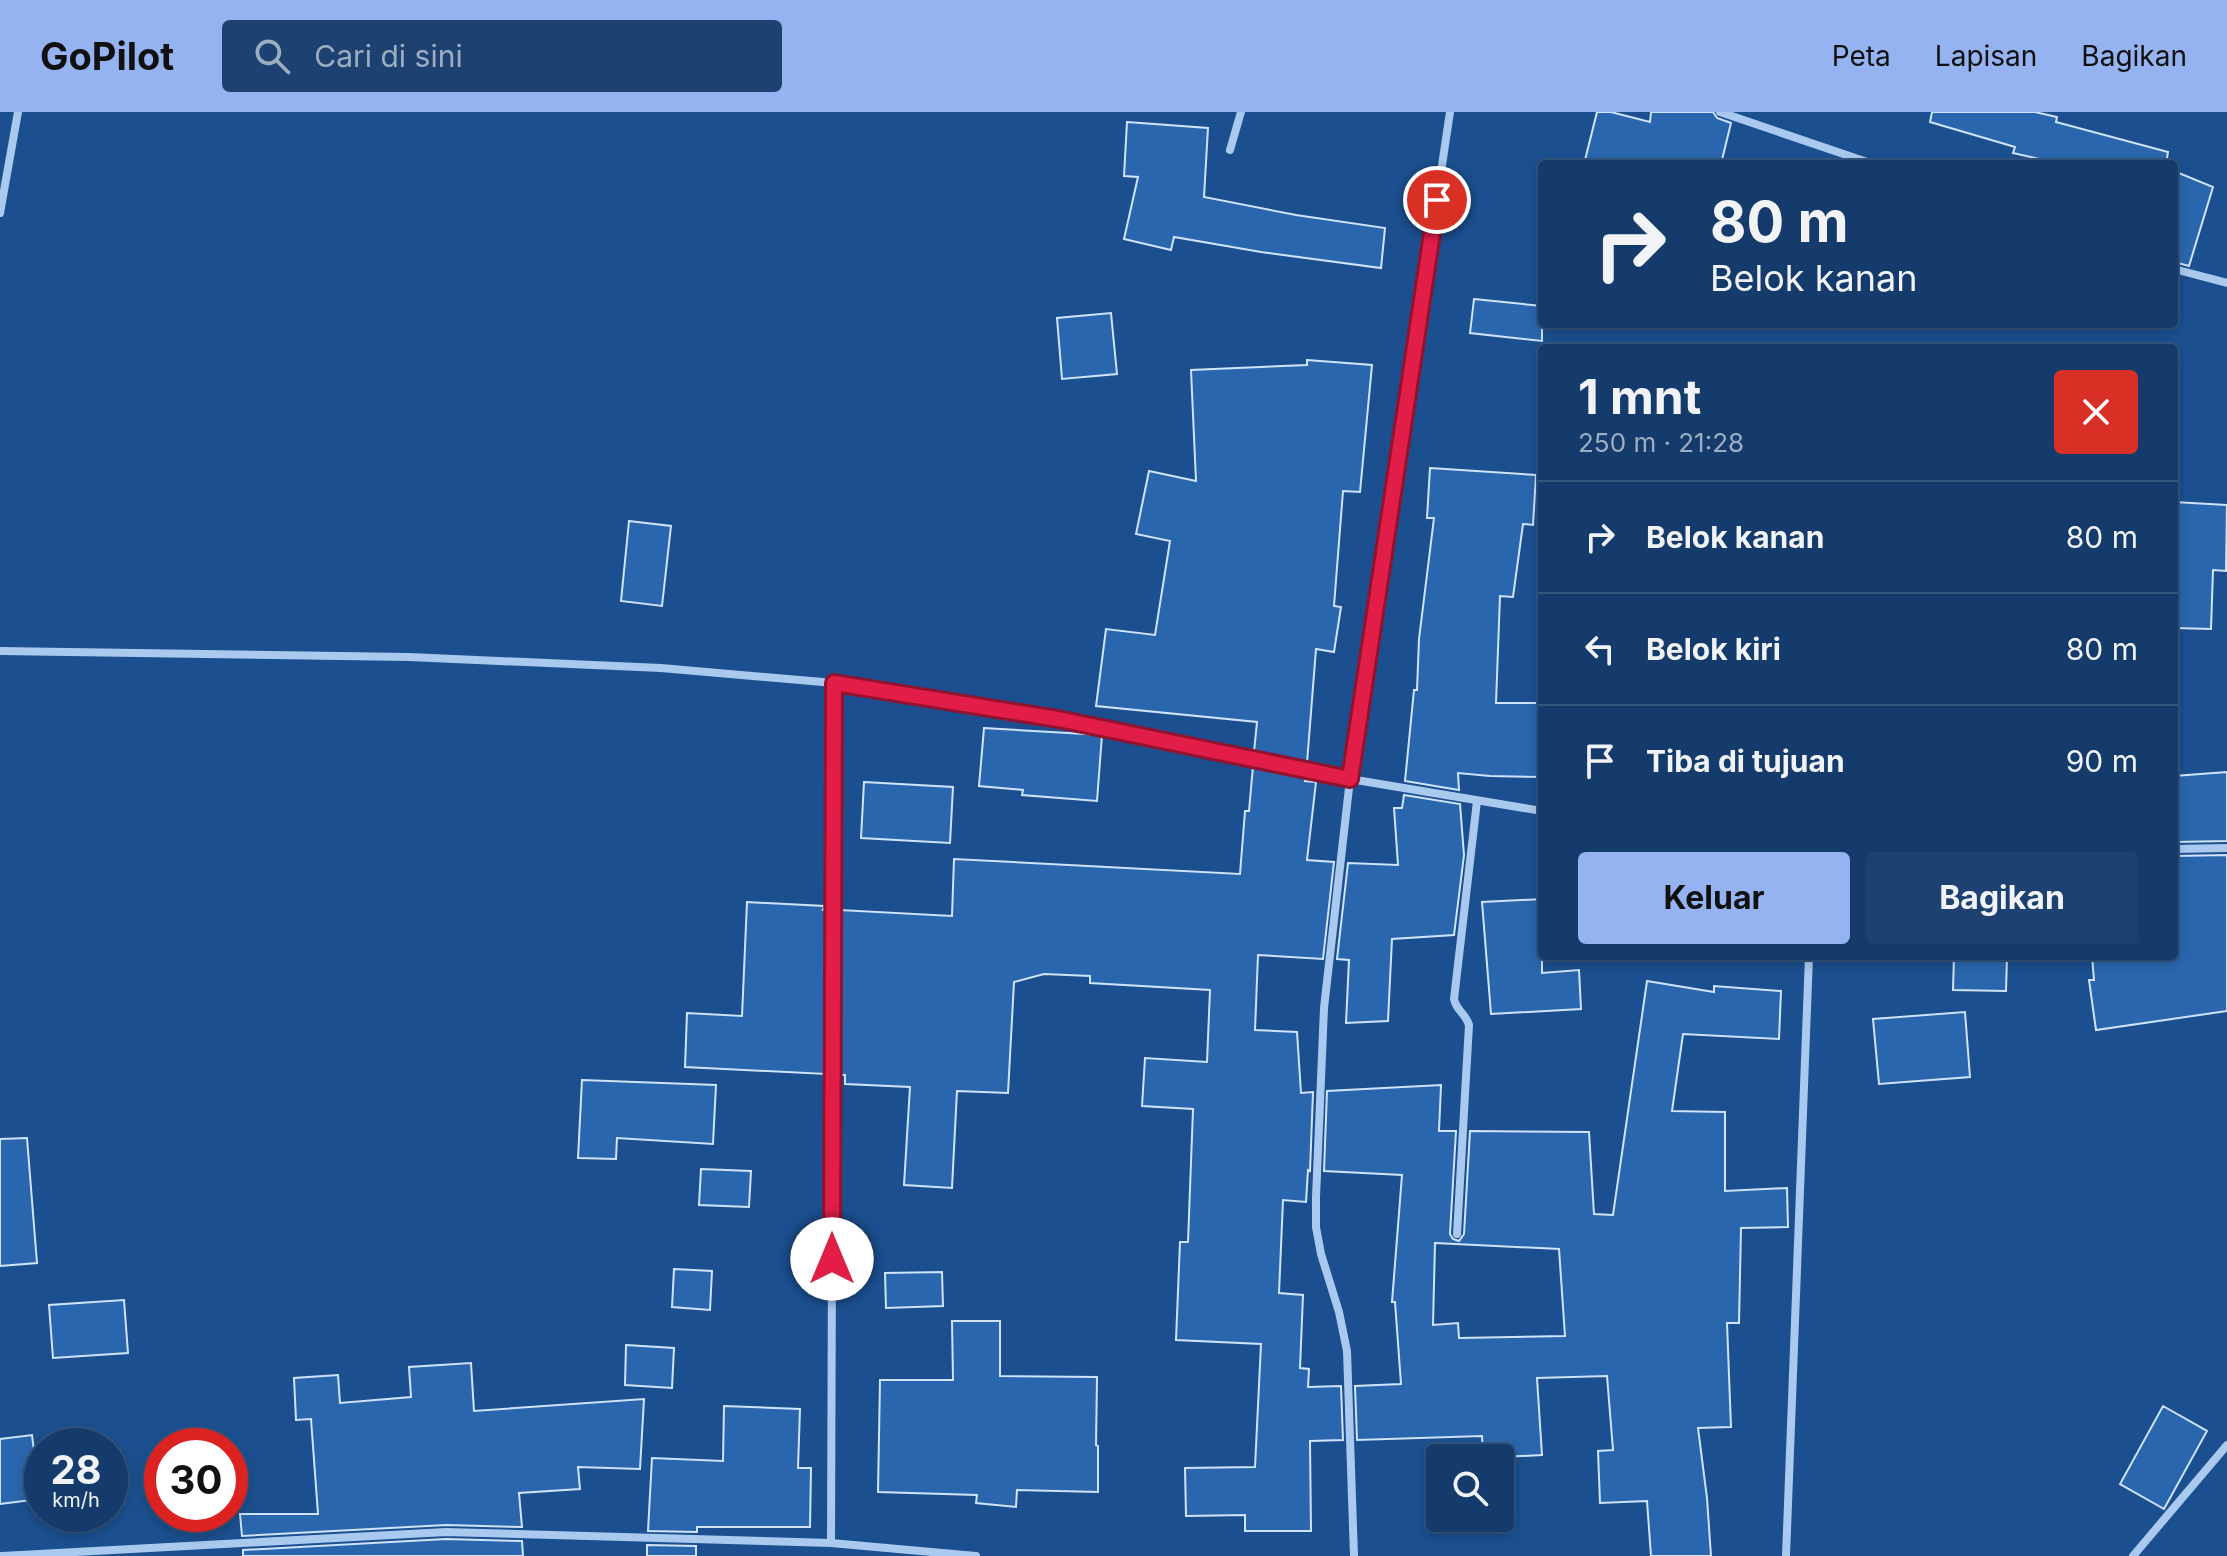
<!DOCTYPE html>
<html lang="id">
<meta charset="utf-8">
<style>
:root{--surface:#143b6b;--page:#1d4271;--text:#f1f3f6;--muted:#9dadc1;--line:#33557e;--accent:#95b2f1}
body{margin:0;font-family:Inter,sans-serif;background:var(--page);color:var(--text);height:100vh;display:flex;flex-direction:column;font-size:30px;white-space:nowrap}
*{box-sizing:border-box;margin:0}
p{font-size:26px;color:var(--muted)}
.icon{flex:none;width:44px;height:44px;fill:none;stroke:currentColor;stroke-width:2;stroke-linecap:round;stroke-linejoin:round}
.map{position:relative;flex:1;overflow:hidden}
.side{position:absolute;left:1538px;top:232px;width:640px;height:616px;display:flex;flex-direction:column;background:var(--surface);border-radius:8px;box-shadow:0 4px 12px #0003,0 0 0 2px var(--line)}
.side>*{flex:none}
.hud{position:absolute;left:1538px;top:48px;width:640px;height:168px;border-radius:8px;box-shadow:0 4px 12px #0003,0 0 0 2px var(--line);background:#143b6b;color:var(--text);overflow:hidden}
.controls{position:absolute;left:1426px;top:1332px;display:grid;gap:16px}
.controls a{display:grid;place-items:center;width:88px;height:88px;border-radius:8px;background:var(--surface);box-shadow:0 4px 12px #0003,0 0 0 2px var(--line);font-size:40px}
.speed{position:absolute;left:24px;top:1316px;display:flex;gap:16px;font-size:40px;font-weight:700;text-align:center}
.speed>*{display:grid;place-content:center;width:104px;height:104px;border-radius:50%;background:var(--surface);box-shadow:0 4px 12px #0003,0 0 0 2px var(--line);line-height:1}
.speed small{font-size:20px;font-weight:400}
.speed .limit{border:12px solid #d22;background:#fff;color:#111}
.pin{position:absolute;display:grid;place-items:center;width:68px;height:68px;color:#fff;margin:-34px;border:4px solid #fff;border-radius:50%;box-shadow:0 2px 8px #0007}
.me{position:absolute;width:88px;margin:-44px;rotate:0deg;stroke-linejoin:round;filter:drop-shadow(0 0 6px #0008)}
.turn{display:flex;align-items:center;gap:28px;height:168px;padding:0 40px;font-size:36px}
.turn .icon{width:104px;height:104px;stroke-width:2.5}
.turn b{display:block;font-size:56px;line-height:68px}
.round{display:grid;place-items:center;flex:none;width:84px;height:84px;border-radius:8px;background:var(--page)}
.head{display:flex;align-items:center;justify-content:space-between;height:136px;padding:0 40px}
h1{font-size:48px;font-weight:700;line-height:60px}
.primary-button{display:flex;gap:16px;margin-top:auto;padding:16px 40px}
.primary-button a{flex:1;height:92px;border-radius:8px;background:var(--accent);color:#111;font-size:32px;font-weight:700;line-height:92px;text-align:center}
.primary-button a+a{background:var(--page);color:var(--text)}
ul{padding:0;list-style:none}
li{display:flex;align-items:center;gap:24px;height:112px;padding:0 40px;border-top:2px solid var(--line)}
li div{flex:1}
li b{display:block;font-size:30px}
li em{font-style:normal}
header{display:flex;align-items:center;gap:48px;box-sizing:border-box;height:112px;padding:0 40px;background:var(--accent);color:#111}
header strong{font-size:38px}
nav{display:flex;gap:44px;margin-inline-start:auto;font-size:28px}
.search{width:560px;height:72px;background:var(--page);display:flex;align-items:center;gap:20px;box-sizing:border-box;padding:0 28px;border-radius:8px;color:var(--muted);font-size:30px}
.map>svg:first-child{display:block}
.building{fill:#2a66ad;stroke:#cfe3fa;stroke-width:2;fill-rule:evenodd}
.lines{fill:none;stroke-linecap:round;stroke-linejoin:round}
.street{stroke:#a9c9ee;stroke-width:8}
.route-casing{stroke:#92132f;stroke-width:20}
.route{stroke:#e11d48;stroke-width:14}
</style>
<header>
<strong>GoPilot</strong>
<div class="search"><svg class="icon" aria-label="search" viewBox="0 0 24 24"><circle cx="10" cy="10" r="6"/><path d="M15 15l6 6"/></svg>Cari di sini</div>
<nav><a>Peta</a><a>Lapisan</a><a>Bagikan</a></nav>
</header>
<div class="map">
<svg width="2227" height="1444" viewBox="0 0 2227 1444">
<rect width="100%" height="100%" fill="#1b4f8f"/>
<path class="building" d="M 1597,0 L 1611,0 L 1650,10 L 1651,0 L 1713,0 L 1717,6 L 1731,11 L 1721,52 L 1584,52 Z
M 1932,0 L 2035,0 L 2057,5 L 2056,10 L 2168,40 L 2166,52 L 2061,52 L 2013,41 L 2015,35 L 1930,10 Z
M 1127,10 L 1208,16 L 1204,85 L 1296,103 L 1385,116 L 1381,156 L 1261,140 L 1174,125 L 1171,138 L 1124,127 L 1138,65 L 1124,64 Z
M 2174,59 L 2213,75 L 2189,154 L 2174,150 Z
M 1474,187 L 1542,194 L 1542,229 L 1470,221 Z
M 1111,201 L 1117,262 L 1062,267 L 1057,206 Z
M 1307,248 L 1372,253 L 1360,380 L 1343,379 L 1334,494 L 1341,495 L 1334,540 L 1316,537 L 1307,651 L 1254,640 L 1257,610 L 1096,594 L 1106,517 L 1155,523 L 1170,429 L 1136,422 L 1149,359 L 1196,369 L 1191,258 L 1307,253 Z
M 1430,356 L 1536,363 L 1533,413 L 1523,412 L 1513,485 L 1500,484 L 1496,591 L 1542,591 L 1542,665 L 1490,664 L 1458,661 L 1459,678 L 1405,669 L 1414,578 L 1417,578 L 1419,527 L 1434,406 L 1427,406 Z
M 2174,390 L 2227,393 L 2226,459 L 2213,458 L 2211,517 L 2174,516 Z
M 629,409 L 671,414 L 662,494 L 621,489 Z
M 984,616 L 1102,623 L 1097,689 L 1022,683 L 1023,678 L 979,674 Z
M 1253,654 L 1306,665 L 1305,669 L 1316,670 L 1307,748 L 1334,750 L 1323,847 L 1258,843 L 1255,918 L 1297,920 L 1301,981 L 1313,980 L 1310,1059 L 1308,1058 L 1306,1090 L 1283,1088 L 1279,1181 L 1303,1183 L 1300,1256 L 1309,1257 L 1308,1275 L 1341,1274 L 1343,1328 L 1310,1329 L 1311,1419 L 1245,1419 L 1245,1403 L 1186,1404 L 1185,1356 L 1255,1355 L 1261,1232 L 1176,1228 L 1180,1130 L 1188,1130 L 1193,997 L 1142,994 L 1145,946 L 1207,950 L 1210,878 L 1090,871 L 1090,864 L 1044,862 L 1014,870 L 1008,981 L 957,979 L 952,1076 L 904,1073 L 910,975 L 845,972 L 845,963 L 840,963 L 840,798 L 952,804 L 954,747 L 1240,762 L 1245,699 L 1249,699 Z
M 2227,660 L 2227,729 L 2174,730 L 2174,664 Z
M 864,670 L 953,675 L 950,731 L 861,726 Z
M 1404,683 L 1460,692 L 1464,743 L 1454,823 L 1392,827 L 1388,909 L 1346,911 L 1349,848 L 1337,847 L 1348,751 L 1398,753 L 1394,696 L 1402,696 Z
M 2227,743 L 2227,899 L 2096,918 L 2089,868 L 2094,868 L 2092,844 L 2174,844 L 2174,744 Z
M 1542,787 L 1542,861 L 1579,858 L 1581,897 L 1491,902 L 1482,790 Z
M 747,790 L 824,794 L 823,798 L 826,798 L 826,962 L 685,955 L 687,901 L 742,904 Z
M 1954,844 L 2007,844 L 2006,879 L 1953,878 Z
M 1647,869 L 1714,880 L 1714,874 L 1781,879 L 1779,927 L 1683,922 L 1672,999 L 1725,1000 L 1725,1079 L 1787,1076 L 1788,1115 L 1741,1116 L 1739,1211 L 1727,1211 L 1731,1315 L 1698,1316 L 1707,1386 L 1711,1444 L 1651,1444 L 1647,1389 L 1600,1391 L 1598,1339 L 1613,1338 L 1607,1264 L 1537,1266 L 1542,1343 L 1483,1346 L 1482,1324 L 1357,1328 L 1355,1274 L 1401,1272 L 1395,1190 L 1392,1190 L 1402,1063 L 1324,1059 L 1327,979 L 1441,973 L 1439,1019 L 1456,1019 L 1450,1122 L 1453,1127 L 1459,1129 L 1464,1122 L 1470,1019 L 1589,1020 L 1594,1102 L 1613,1103 ZM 1435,1131 L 1559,1137 L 1565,1224 L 1459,1226 L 1458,1211 L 1433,1213 Z
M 1965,900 L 1970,965 L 1879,972 L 1873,907 Z
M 582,968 L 716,973 L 713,1032 L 617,1026 L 616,1047 L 578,1046 Z
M 27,1026 L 37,1151 L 0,1154 L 0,1027 Z
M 701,1057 L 751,1059 L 749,1095 L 699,1093 Z
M 674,1157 L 712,1159 L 710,1198 L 672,1195 Z
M 942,1160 L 943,1194 L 886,1196 L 885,1161 Z
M 124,1188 L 128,1241 L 53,1246 L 49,1193 Z
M 952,1209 L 1000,1209 L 1000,1264 L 1097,1265 L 1096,1333 L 1098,1334 L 1098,1380 L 1017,1378 L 1016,1395 L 976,1391 L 977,1383 L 878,1380 L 880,1268 L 953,1268 Z
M 626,1233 L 674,1236 L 672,1276 L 625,1273 Z
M 471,1251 L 474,1299 L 644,1287 L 640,1357 L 578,1355 L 580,1377 L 519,1381 L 522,1415 L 446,1413 L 242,1424 L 240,1402 L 318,1402 L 311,1307 L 296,1308 L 294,1266 L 338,1263 L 340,1291 L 411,1285 L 409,1255 Z
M 724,1294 L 800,1297 L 798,1356 L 811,1356 L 810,1415 L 697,1415 L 697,1420 L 648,1419 L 652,1346 L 723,1349 Z
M 2163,1294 L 2207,1319 L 2164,1397 L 2120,1372 Z
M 32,1323 L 40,1387 L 0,1392 L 0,1327 Z
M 446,1427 L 522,1429 L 523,1444 L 243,1444 L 243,1438 Z
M 647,1433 L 696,1434 L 696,1444 L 647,1444 Z"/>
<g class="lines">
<path class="street" d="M 1720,0 L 1873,52
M 1230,38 L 1241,0
M 0,101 L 18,0
M 2174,157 L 2227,171
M 0,539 L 409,545 L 661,556 L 834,571 L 1058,607 L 1350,667 L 1542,699
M 2174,737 L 2227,736
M 1457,1122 L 1469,913 C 1465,900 1457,900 1454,887 L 1477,689
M 831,1431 L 834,571
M 2,1444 L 446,1420 L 831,1431 L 976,1444
M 1354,1444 L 1347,1239 L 1339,1200 L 1321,1142 L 1316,1115 L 1316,1085 L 1324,896 L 1350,667 L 1450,0
M 1786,1444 L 1809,844
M 2133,1444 L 2227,1333"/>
</g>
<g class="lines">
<g class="route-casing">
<path id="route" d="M 832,1147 L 834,571 L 1058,607 L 1350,667 L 1437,88"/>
</g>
<use href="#route" class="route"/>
</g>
</svg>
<div class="controls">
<a><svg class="icon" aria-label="search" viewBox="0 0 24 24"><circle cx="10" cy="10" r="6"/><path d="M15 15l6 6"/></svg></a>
</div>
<div class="speed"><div>28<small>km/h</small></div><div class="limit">30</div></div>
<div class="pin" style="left:1437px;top:88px;background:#d93025"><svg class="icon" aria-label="arrive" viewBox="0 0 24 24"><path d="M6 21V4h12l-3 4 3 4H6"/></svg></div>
<svg class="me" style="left:832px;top:1147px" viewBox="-20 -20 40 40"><circle r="19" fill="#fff"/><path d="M0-13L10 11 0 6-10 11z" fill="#e11d48"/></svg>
<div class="hud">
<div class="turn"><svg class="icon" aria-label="right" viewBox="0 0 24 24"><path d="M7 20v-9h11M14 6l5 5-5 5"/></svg><div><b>80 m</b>Belok kanan</div></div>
</div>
<section class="side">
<div class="head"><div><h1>1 mnt</h1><p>250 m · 21:28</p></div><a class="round" style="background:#d93025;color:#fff"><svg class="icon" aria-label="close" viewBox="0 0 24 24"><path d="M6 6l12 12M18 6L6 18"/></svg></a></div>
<ul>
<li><svg class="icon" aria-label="right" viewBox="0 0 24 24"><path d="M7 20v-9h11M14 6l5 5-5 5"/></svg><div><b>Belok kanan</b></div><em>80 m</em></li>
<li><svg class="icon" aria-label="left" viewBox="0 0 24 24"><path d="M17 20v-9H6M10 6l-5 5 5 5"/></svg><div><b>Belok kiri</b></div><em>80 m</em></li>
<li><svg class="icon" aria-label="arrive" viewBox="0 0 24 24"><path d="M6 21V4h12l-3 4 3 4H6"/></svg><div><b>Tiba di tujuan</b></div><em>90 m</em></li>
</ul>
<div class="primary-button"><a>Keluar</a><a>Bagikan</a></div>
</section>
</div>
